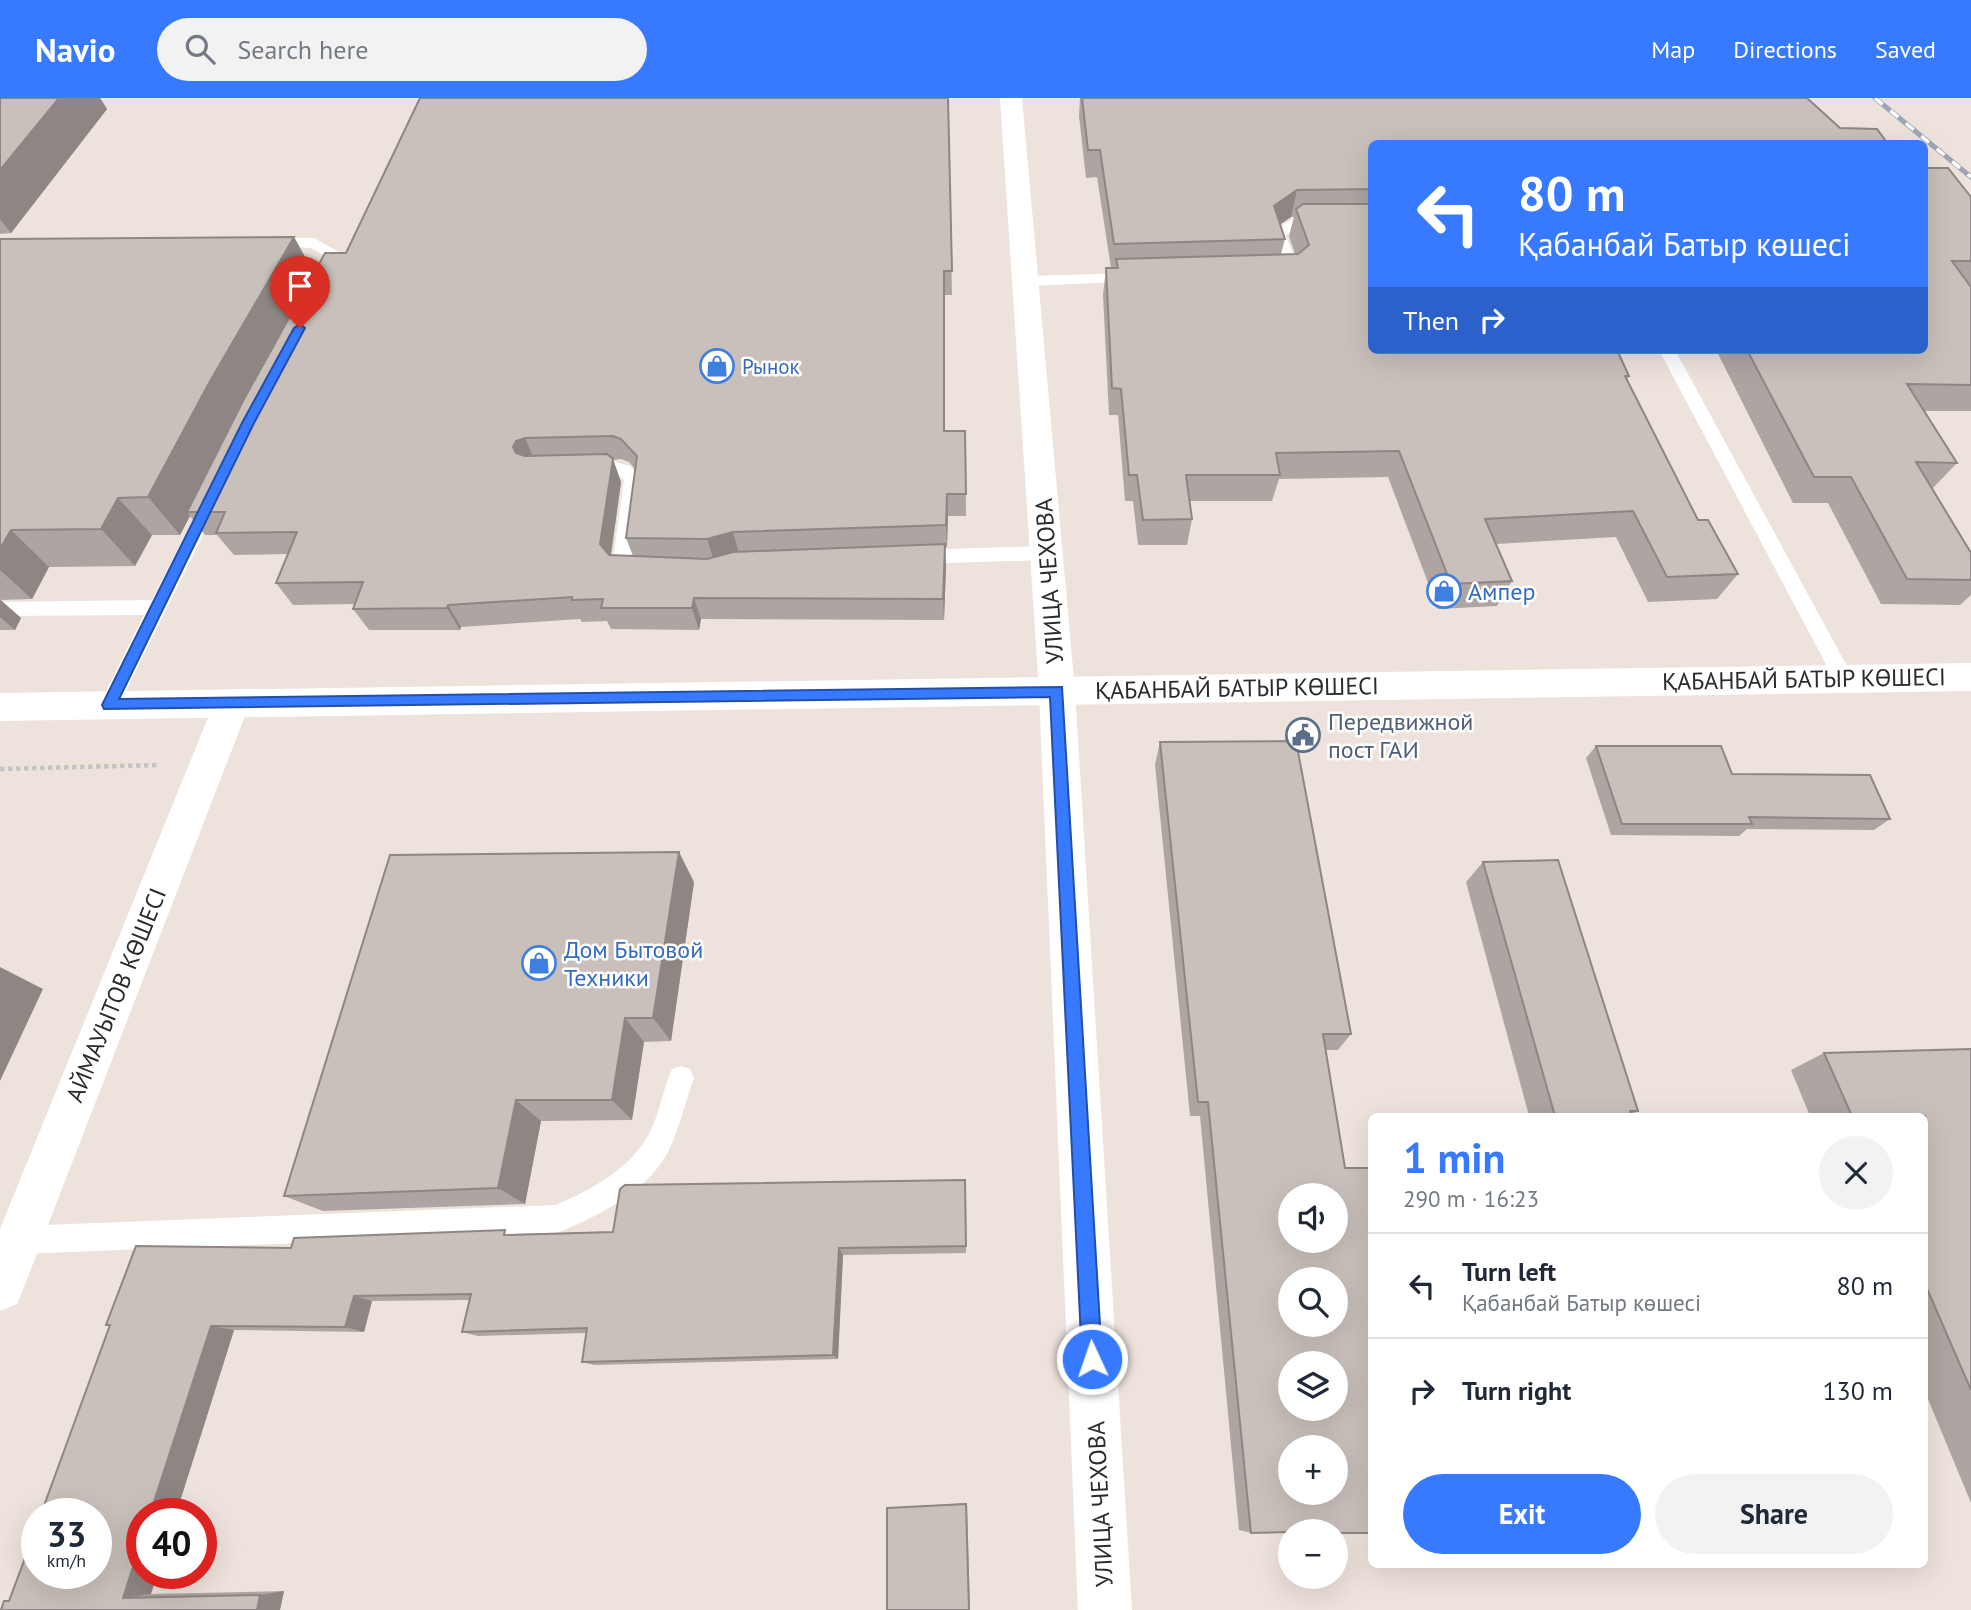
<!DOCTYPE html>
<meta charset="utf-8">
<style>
:root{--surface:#fff;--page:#f2f2f3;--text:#1f2937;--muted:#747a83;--line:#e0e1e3;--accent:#377aff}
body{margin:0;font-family:"PT Sans",sans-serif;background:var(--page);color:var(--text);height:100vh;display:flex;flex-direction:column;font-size:26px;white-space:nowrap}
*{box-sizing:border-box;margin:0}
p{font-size:23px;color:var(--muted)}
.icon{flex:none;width:38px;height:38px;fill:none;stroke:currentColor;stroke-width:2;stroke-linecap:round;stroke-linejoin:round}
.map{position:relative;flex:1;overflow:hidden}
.panel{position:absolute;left:1368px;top:1015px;width:560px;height:455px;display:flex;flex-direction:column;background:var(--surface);border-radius:10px;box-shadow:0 7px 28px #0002}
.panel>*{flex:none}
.guide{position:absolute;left:1368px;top:42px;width:560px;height:214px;border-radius:10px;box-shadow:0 7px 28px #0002;background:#377aff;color:#fff;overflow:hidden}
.buttons{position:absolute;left:1278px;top:1085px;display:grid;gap:14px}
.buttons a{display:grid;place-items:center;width:70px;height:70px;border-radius:50%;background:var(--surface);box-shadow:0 7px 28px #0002;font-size:35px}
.speed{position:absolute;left:21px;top:1400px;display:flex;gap:14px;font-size:35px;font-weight:700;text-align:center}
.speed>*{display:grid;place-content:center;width:91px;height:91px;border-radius:50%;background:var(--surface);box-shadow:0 7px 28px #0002;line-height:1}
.speed small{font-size:18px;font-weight:400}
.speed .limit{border:10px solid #d22;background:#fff;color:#111}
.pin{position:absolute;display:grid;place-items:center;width:60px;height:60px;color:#fff;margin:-72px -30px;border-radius:50% 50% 50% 0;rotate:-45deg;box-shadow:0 0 7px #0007}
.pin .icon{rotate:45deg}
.me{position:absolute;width:77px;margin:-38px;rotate:357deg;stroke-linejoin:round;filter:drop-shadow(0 0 5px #0008)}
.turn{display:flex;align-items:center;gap:24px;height:147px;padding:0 35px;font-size:32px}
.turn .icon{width:91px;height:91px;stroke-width:2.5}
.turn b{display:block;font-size:49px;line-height:60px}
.then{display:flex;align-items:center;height:66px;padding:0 35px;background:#0003;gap:14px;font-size:26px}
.round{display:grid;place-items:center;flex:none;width:74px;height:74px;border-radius:37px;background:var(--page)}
.head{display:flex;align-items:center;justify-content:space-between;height:119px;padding:0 35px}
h1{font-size:42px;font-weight:700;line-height:52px;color:var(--accent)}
.cta{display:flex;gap:14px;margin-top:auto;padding:14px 35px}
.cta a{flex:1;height:80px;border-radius:42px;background:var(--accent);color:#fff;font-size:28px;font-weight:700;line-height:80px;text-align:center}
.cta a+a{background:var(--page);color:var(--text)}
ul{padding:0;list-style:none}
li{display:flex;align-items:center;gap:21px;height:105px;padding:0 35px;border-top:2px solid var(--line)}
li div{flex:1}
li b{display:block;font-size:26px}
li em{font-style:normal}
header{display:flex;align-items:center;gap:42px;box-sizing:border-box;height:98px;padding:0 35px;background:var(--accent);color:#fff}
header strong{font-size:33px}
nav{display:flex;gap:38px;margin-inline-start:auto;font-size:24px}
.search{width:490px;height:63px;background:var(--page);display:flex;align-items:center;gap:18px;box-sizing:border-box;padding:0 24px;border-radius:38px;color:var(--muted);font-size:26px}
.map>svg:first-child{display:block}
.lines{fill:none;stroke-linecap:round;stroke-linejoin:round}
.path{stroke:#c4c4c4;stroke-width:4.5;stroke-dasharray:4.5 3.5;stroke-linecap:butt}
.service{fill:#fff;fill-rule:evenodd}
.minor{fill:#fff;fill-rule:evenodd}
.tertiary{fill:#fff;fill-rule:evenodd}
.secondary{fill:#fff;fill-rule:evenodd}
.rail-casing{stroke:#9ea5b6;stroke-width:5}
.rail{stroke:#fff;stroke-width:3.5;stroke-dasharray:10;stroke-linecap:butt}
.wall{fill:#ada5a1;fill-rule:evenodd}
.shaded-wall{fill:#8d8683}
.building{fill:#c9c0bb;stroke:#8d8683;stroke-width:2;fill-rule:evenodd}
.route{fill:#377aff;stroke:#244fa6;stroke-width:2}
.labels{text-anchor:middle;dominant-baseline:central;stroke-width:5;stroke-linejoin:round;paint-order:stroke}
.far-shop-label{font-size:21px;fill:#366cbe;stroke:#fff;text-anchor:start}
.street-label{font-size:24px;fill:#2b2b2b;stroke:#fff}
.shop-label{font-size:24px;fill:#366cbe;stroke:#fff;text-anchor:start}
.service-label{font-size:24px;fill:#4e5e75;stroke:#fff;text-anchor:start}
</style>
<header>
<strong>Navio</strong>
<div class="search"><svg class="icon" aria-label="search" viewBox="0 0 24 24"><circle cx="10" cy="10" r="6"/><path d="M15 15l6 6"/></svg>Search here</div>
<nav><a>Map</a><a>Directions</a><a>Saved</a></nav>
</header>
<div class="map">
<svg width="1971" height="1512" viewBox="0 0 1971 1512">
<rect width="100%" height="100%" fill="#eee3dc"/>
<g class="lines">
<path class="path" d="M 0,671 L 159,667"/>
<path class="service" d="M 1292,121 L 1372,121 L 1372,131 L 1295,131 L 1286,137 L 1299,175 L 1297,178 L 1282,180 L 1274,175 L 1282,170 L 1270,136 Z
M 268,139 L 314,140 L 346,158 L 332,183 L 326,185 L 318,180 L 329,160 L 311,150 L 263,147 L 260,144 Z
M 1135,175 L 1141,177 L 1143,180 L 1141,183 L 1027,188 L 1019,183 L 1027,178 Z
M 1659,252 L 1675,252 L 1854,581 L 1851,587 L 1844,589 L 1837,587 Z
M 612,363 L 630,368 L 642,381 L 632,465 L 645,468 L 648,473 L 645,478 L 638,480 L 619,477 L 612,469 L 624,382 C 611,370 595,380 580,375 L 577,371 L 580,367 Z
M 211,397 L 218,398 L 220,403 L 116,613 L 109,615 L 102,613 L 99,607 L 144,517 L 0,518 L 0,504 L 152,502 L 202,403 L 204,398 Z
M 1046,448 L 1053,450 L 1056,455 L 1053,460 L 1046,462 L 916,466 L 909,464 L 906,459 L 909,454 L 916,452 Z
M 681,968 L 690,971 L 694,980 C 685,1004 680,1029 669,1052 C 648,1094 598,1118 557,1135 L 19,1156 L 9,1152 L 5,1142 L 9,1132 L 19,1128 L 556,1107 C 591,1092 632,1070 650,1034 C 660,1014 663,991 672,971 Z"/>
<path class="minor" d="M 1000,0 L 1022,0 L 1075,593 L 1069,603 L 1057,607 L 1045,603 L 1039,593 Z"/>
<path class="tertiary" d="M 1057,579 L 1069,583 L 1075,593 L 1132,1512 L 1078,1512 L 1039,593 L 1045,583 Z
M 232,591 L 245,595 L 250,605 L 24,1189 L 17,1206 L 0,1213 L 0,1131 L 214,605 L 219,595 Z"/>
<path class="secondary" d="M 1971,565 L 1971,593 L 0,623 L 0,595 Z"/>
<g class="rail-casing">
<path id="rail" d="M 1875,0 L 1971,79"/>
</g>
<use href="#rail" class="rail"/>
</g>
<path class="wall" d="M 0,0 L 100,0 L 107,11 L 11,135 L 0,136 Z
M 948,0 L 952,197 L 945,197 L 945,333 L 965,333 L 966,418 L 948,418 L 947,449 L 945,449 L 946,468 L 944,522 L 701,521 L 699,532 L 611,531 L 607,523 L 582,524 L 580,521 L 461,529 L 460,532 L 369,532 L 353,511 L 355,506 L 293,507 L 276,485 L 288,456 L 234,457 L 217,437 L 205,437 L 190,418 L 180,437 L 152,437 L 135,468 L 49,469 L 32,501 L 1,502 L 21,520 L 15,532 L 0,532 L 0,141 L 294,139 L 314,175 L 346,155 ZM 621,361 L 629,364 L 635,371 L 626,440 L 633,458 L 611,458 L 621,384 L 613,362 Z
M 1080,0 L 1807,0 L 1372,46 L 1372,252 L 1629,278 L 1627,282 L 1698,422 L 1738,476 L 1717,501 L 1648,504 L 1616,439 L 1496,446 L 1512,483 L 1497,508 L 1438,511 L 1388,379 L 1279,381 L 1272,403 L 1190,403 L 1192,421 L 1187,447 L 1138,447 L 1133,403 L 1125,403 L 1118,317 L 1109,317 L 1103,197 L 1106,170 L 1111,170 L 1097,79 L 1086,80 L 1079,18 ZM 1291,119 L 1294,119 L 1289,138 L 1295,156 L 1281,156 L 1285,141 L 1280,126 Z
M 1971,99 L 1971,313 L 1924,313 L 1957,365 L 1932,391 L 1971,455 L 1971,497 L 1960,507 L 1881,506 L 1828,405 L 1793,405 L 1716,252 L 1925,252 Z
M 1160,644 L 1351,936 L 1338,952 L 1326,952 L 1251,1435 L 1239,1432 L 1200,1018 L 1190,1018 L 1155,667 Z
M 1596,648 L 1732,676 L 1890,721 L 1874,732 L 1747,731 L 1739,738 L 1611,737 L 1586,660 Z
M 1483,764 L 1638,1013 L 1631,1017 L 1631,1018 L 1529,1018 L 1466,784 Z
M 694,784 L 671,943 L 644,944 L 632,1022 L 541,1023 L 525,1106 L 323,1113 L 284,1098 Z
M 1971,951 L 1971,1405 L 1925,1294 L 1925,1018 L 1810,1018 L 1791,972 L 1824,955 Z
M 966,1091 L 966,1155 L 843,1157 L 838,1261 L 594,1267 L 582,1264 L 586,1235 L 478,1238 L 462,1234 L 469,1202 L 372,1203 L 364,1234 L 234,1232 L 176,1416 L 142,1416 L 151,1496 L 284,1493 L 280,1512 L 9,1502 L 110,1228 L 106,1227 L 291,1150 L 513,1136 L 613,1134 Z
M 967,1405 L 970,1512 L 887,1410 Z"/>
<path class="shaded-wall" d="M 59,0 L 100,0 L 107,11 L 11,135 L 0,121 L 0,72 Z
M 1297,92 L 1291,119 L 1268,135 L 1274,108 Z
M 294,139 L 316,179 L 187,414 L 190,418 L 180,437 L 148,399 L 209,285 Z
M 944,173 L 945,197 L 945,356 L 944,333 Z
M 525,340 L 535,363 L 523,372 L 513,349 L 516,343 Z
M 613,361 L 621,384 L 609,469 L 600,446 Z
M 947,396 L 948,418 L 947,449 L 946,427 Z
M 118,400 L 152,437 L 135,468 L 101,431 Z
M 11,432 L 49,469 L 32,501 L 0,472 L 0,451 Z
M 733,434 L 739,456 L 714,463 L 707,441 Z
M 945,446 L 946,468 L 944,522 L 943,501 Z
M 694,500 L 701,521 L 699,532 L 692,510 Z
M 0,502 L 21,520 L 15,532 L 0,519 Z
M 448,507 L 461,529 L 460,532 L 447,510 Z
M 679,754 L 694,784 L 671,943 L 653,920 Z
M 0,869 L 43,891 L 0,983 Z
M 625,920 L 644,944 L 632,1022 L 612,1002 Z
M 516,1002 L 541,1023 L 525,1106 L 498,1090 Z
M 839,1150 L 843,1157 L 838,1261 L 833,1257 Z
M 354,1198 L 372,1203 L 364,1234 L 345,1229 Z
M 211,1228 L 234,1232 L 176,1416 L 150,1416 Z
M 142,1441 L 142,1475 L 158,1475 L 151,1496 L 123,1500 Z
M 284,1493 L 280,1512 L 257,1512 L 260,1497 Z"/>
<path class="building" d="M 0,0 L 59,0 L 0,72 Z
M 420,0 L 948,0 L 952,173 L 944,173 L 944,333 L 965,333 L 966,396 L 947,396 L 946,427 L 733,434 L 707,441 L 626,440 L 637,358 L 621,341 L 613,338 L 525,340 L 516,343 L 513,349 L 516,355 L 525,358 L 607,356 L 613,361 L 600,446 L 609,457 L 707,461 L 733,454 L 945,446 L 943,501 L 694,500 L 692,510 L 601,510 L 603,501 L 572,502 L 572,499 L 448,507 L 447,510 L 353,511 L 363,484 L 276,485 L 297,434 L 216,435 L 225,414 L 187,414 L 243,303 L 325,155 L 346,155 Z
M 1082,0 L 1807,0 L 1840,30 L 1877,31 L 1888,46 L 1372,46 L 1372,91 L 1297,92 L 1274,108 L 1285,141 L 1114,146 L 1100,52 L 1088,52 Z
M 1925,70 L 1948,70 L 1971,99 L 1971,163 L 1952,163 L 1971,189 L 1971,287 L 1907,286 L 1957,365 L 1916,364 L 1971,455 L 1971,482 L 1907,481 L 1851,379 L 1814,379 L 1747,252 L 1925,252 Z
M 1303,106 L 1372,106 L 1372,252 L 1617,252 L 1629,278 L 1625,278 L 1698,422 L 1708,422 L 1738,476 L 1667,479 L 1633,413 L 1485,421 L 1512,483 L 1451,486 L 1399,353 L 1276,355 L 1280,377 L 1186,377 L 1192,421 L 1143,422 L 1137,377 L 1129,377 L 1121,291 L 1112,290 L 1106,170 L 1118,170 L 1116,161 L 1298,156 L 1309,147 L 1296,111 Z
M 294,139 L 209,285 L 148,399 L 118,400 L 101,431 L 11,432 L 0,451 L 0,141 Z
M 1296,643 L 1351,936 L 1323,936 L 1345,1070 L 1372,1070 L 1372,1435 L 1335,1435 L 1335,1433 L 1251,1435 L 1208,1004 L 1198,1004 L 1160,644 ZM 1290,1097 L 1335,1097 L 1335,1143 L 1290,1143 ZM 1290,1181 L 1335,1181 L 1335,1227 L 1290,1227 ZM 1290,1265 L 1335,1265 L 1335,1311 L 1290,1311 ZM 1290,1349 L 1335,1349 L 1335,1395 L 1290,1395 Z
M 1596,648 L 1721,648 L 1732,676 L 1870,677 L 1890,721 L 1749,719 L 1752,726 L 1622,726 Z
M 679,754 L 653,920 L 625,920 L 612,1002 L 516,1002 L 498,1090 L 284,1098 L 390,757 Z
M 1558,762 L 1638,1013 L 1630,1013 L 1631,1018 L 1555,1018 L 1483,764 Z
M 1971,951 L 1971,1292 L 1925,1186 L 1925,1018 L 1852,1018 L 1824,955 Z
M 965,1082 L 966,1148 L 839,1150 L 833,1257 L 582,1264 L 587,1230 L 462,1234 L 471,1196 L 354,1198 L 345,1229 L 211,1228 L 150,1416 L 142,1416 L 142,1441 L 123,1500 L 260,1497 L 257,1512 L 1,1512 L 4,1503 L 9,1503 L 37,1428 L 37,1475 L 96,1475 L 96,1416 L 41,1416 L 110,1227 L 106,1227 L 136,1148 L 291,1150 L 294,1140 L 505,1132 L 504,1137 L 613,1134 L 620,1091 L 625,1087 Z
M 966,1406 L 969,1512 L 887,1512 L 887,1410 Z"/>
<path class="route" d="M 300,226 L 305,230 L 254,325 L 119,601 L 1062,589 L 1102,1261 L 1099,1269 L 1092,1272 L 1085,1269 L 1082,1261 L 1050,599 L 104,611 L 102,607 L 242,325 L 294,230 Z"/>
<defs>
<g id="shop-ring" transform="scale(1.75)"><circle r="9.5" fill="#fff" stroke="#3f7fe0" stroke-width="1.5"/><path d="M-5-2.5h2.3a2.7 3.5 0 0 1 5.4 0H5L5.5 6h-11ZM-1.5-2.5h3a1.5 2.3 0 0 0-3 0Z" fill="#3f7fe0"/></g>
<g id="civic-ring" transform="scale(1.75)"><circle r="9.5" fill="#fff" stroke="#5c6f8a" stroke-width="1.5"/><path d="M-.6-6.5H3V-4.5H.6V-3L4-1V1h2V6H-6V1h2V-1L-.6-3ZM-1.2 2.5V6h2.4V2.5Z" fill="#5c6f8a"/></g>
</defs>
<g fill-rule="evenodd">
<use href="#shop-ring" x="717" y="268"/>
<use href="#shop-ring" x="1444" y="493"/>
<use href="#civic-ring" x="1303" y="637"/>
<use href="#shop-ring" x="539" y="865"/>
</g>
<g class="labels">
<g class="far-shop-label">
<text x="742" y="268">Рынок</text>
</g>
<g class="street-label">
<text transform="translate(1049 483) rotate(-94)">УЛИЦА ЧЕХОВА</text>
<text transform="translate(1804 581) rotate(-1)">ҚАБАНБАЙ БАТЫР КӨШЕСІ</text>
<text transform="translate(1237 590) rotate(-1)">ҚАБАНБАЙ БАТЫР КӨШЕСІ</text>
<text transform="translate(116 897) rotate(-68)">АЙМАУЫТОВ КӨШЕСІ</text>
<text transform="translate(1100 1406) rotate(-93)">УЛИЦА ЧЕХОВА</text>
</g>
<g class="shop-label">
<text x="1468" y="493">Ампер</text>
<text x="564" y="851">Дом Бытовой<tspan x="564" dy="28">Техники</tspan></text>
</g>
<g class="service-label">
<text x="1328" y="623">Передвижной<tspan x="1328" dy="28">пост ГАИ</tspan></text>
</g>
</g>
</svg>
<div class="buttons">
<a><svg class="icon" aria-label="sound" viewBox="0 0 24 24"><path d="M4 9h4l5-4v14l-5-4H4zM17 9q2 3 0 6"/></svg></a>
<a><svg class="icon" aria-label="search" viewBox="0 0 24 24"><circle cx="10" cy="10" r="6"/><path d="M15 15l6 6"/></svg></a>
<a><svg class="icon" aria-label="layers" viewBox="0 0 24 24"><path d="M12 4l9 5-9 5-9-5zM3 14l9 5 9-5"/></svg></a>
<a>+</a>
<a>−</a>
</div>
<div class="speed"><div>33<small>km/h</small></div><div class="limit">40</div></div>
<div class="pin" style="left:300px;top:230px;background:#d93025"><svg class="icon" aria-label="arrive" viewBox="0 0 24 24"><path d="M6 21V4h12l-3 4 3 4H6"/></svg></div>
<svg class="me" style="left:1092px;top:1261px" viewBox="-20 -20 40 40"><circle r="17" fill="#377aff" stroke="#fff" stroke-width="3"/><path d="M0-11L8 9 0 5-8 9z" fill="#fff"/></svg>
<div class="guide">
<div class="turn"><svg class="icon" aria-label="left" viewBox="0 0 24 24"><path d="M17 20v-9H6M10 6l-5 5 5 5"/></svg><div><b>80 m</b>Қабанбай Батыр көшесі</div></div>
<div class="then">Then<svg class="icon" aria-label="right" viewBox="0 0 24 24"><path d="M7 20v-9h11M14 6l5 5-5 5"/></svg></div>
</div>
<section class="panel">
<div class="head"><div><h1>1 min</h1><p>290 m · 16:23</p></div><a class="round"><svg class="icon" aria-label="close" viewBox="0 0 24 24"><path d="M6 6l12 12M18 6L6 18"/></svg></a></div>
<ul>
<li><svg class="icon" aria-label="left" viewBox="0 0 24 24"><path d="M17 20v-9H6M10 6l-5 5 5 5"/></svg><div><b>Turn left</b><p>Қабанбай Батыр көшесі</p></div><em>80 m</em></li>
<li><svg class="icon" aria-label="right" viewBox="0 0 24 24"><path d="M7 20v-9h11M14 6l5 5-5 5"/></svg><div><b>Turn right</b></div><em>130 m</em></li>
</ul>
<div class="cta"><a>Exit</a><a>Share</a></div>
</section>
</div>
